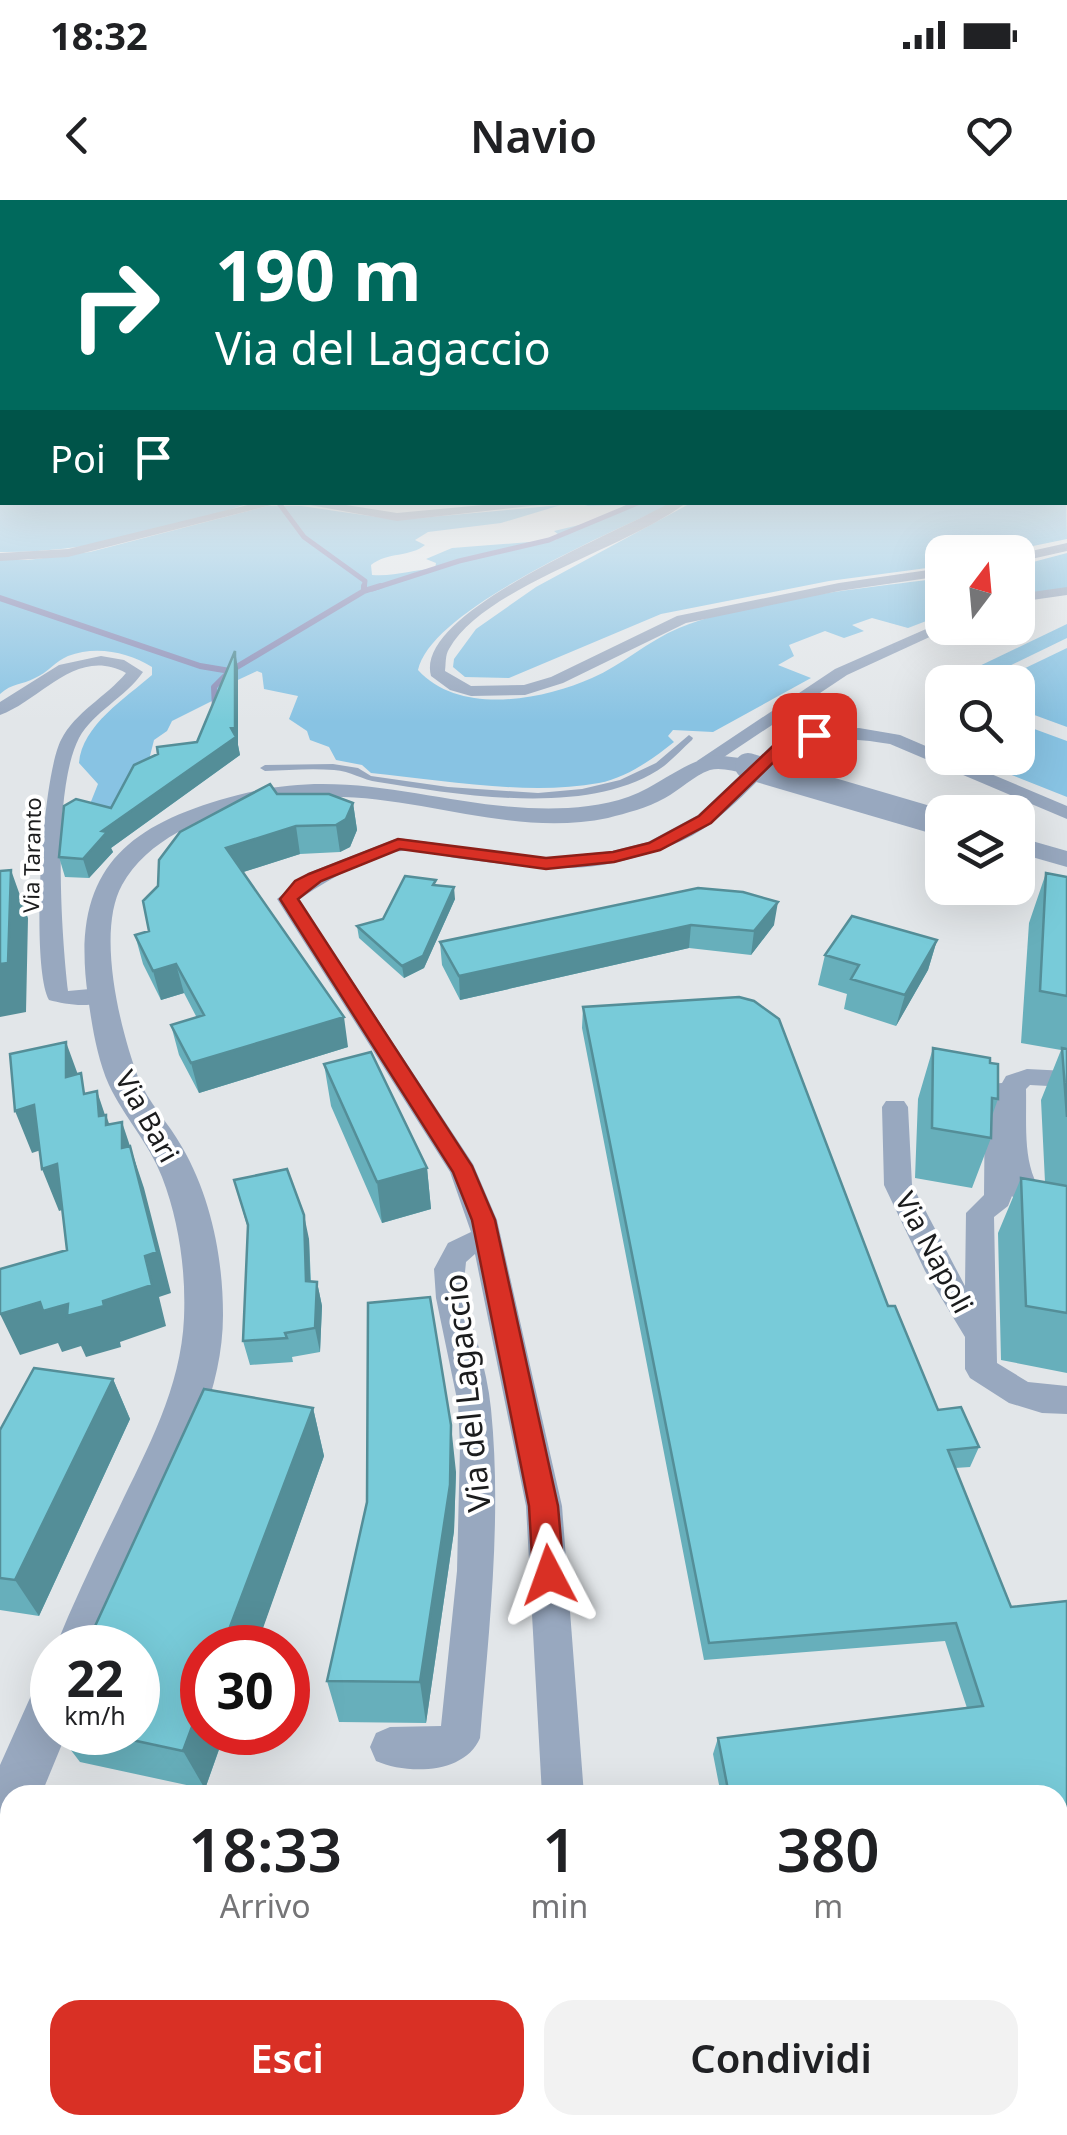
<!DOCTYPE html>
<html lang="it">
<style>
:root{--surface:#fff;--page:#f2f2f2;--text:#202124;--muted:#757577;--accent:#d93025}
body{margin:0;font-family:"Noto Sans",sans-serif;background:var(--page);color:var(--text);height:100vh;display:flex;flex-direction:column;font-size:38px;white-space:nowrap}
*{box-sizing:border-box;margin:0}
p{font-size:32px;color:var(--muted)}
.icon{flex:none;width:55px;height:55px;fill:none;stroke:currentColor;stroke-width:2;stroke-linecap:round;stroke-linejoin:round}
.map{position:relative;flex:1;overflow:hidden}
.side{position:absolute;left:0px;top:1585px;width:1068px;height:350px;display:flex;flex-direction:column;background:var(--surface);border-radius:30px 30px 0 0;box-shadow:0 10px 40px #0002}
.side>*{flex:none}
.hud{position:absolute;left:0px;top:0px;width:1068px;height:305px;box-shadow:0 10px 40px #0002;background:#00695c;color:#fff;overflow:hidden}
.needle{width:65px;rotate:16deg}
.tools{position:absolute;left:925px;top:335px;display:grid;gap:20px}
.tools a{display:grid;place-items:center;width:110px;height:110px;border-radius:20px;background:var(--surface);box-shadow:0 10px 40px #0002;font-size:50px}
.speed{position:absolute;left:30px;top:1425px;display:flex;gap:20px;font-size:50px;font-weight:700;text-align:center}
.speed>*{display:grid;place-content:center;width:130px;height:130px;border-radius:50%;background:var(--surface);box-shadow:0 10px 40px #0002;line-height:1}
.speed small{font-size:25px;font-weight:400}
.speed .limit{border:15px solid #d22;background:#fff;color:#111}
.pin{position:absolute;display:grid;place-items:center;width:85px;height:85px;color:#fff;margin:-42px;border-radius:20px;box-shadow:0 5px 15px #0006}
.me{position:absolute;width:110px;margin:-55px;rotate:356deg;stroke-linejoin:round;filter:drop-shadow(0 0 8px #0008)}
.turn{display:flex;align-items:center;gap:35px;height:210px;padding:0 50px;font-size:45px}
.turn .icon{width:130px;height:130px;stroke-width:2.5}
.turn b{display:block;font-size:70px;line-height:85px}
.then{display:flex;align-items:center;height:95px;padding:0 50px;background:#0003;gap:20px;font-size:38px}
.eta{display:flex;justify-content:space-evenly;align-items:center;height:170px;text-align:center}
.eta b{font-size:60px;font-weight:600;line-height:70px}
.cta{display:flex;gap:20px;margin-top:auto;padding:20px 50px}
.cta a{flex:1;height:115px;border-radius:30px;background:var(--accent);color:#fff;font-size:40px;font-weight:600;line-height:115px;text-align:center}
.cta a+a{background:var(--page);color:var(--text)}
.status{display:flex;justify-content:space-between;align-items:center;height:70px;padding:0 50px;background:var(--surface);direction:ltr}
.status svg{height:28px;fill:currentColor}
header{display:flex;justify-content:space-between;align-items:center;height:130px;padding:0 50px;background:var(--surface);font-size:45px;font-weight:600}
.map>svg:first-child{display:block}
.green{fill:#88c3e3}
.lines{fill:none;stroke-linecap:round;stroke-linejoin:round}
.stream-far1{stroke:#8c8fb8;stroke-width:5}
.stream{stroke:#8c8fb8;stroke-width:6}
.service{fill:#98a8bf;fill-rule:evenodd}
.minor{fill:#98a8bf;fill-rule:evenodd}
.tertiary{fill:#98a8bf;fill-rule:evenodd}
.tertiary-bridge{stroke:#98a8bf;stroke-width:26}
.wall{fill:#67afbb}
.shaded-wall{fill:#548e98}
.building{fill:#78cbd9;stroke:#548e98;stroke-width:2.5}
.route{fill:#d93025;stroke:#8d1f18;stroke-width:2.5}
.labels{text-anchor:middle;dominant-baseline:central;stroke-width:8;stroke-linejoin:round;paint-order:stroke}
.far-street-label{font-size:22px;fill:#1b1c1d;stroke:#fff}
.street-label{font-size:28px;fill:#1b1c1d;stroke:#fff}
.near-street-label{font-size:32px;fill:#1b1c1d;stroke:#fff}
</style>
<div class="status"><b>18:32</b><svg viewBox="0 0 49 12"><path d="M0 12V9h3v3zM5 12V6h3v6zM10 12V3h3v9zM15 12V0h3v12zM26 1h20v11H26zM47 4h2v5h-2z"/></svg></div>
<header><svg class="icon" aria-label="back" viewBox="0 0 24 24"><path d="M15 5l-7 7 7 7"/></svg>Navio<svg class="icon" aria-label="heart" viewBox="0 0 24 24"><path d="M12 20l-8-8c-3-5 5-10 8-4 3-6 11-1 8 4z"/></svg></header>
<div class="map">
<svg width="1067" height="1935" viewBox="0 0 1067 1935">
<rect width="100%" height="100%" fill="#e2e6e9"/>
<path class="green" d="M 0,252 L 2,302 L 249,303 C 170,331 84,353 0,352 Z
M 1065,252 L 1067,339 L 1004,352 L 942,352 L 942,366 L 829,381 L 661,414 L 509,478 L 465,477 L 453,467 L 454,459 L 476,429 L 536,387 L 691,303 L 1065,302 Z
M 579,303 L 673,303 C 615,331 431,408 418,470 C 460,516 542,500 592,478 C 622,465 648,441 679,428 C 754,398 861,389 942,378 L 942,415 L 908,428 L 872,418 L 852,425 L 864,431 L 844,438 L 825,431 L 789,445 L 794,456 L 778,465 L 811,478 L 713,532 L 673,530 L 668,536 L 674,542 C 653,559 626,578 599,583 C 528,596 442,580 371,573 L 362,565 L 336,560 L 329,547 L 310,540 L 307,531 L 289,519 L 298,496 L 264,489 L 262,473 L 257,471 L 225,486 L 212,501 L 172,521 L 167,531 L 154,540 L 149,560 L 110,620 L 86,614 L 98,584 L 79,563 C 82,525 126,498 152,475 L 152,467 C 128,452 96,445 68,456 C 56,461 47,473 35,478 C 22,485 12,483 0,494 L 0,359 L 28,360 L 90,352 L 268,306 L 301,306 L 398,320 L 561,305 L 501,323 L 428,332 L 415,340 L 425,345 C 411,357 387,352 371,365 L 372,375 C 395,377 413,369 435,369 L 436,363 L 426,359 L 452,348 L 556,340 L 559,335 L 554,331 L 600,320 L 626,305 L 588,306 Z
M 1067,353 L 1067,388 L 1018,396 L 1018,366 Z
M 1067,424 L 1067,438 L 976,482 L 946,482 Z
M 1067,448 L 1067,527 L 1018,509 L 1018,482 L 996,482 Z
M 1018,523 L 1067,541 L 1067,597 L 969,558 L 1018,558 Z"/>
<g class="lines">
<path class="stream-far1" d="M 278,302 L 304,337 L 365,381 L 364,389
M 372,389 L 459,361 L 549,340 L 640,302"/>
<path class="stream" d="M 364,391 L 364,386
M 0,398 L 200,466 L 230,471
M 215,509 L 214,487 L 230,471 L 364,391 L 380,386"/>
<path class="service" d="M 689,535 L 693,538 L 692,540 C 683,548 674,558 664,566 C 592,618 460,595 378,582 C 362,580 351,571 334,570 C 312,568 288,570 265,571 L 260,568 L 265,565 L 333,564 L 358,568 L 371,576 L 448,587 L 538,593 L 582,589 L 620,580 L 656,563 Z"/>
<path class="minor" d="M 260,302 L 283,302 L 68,357 L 0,361 L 0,353 L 68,349 Z
M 294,302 L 327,302 L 397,313 L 515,302 L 566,302 L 397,321 Z
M 671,302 L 687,302 C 629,348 484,386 449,449 C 445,455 446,464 445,471 L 471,486 L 524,485 L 551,477 L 677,416 L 839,383 L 942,368 L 942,376 L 839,391 L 686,423 L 563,483 L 525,495 L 471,496 L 450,490 L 431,476 C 413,411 623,331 671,302 Z
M 1067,343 L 1067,351 L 1018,362 L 1018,354 Z
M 1067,387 L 1067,395 L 1018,402 L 1018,394 Z
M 942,422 L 947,429 L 847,475 L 712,565 L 706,566 L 697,561 L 835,469 Z
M 101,456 L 124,460 L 143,472 C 126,497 93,512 79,538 C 52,590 61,731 68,791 L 101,788 L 113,795 C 98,810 68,805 49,800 C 30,765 42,577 61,540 C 75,512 106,497 126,473 C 76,446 42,500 0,515 L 0,502 L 59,465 Z
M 859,528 L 900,535 L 942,553 L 942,558 L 953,558 L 1067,606 L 1067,619 L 890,544 C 780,525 786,564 713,622 C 687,642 654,653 622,661 C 566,675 511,665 455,658 C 438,655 419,650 402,651 C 376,652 320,684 299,700 L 473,964 L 497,1020 L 562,1306 L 584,1595 L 542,1595 L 526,1306 L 475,1054 L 466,1062 L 464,1082 C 470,1125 487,1166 491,1209 C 502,1319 489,1429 480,1538 C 465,1574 408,1575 376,1561 L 370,1547 L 376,1533 L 390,1527 L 441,1526 L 457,1371 L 460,1246 L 458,1204 L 436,1098 L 434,1069 L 448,1043 L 471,1032 L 450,972 L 277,699 L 308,673 L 398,638 L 546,658 L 612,651 L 648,642 L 698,615 L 773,544 L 814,530 Z
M 1027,869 L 1067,871 L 1067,887 L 1030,885 L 1026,889 C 1027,938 1019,987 1067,1015 L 1067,1039 L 1035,1023 L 1012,996 L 1008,1006 L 994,1017 L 997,1163 L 1028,1182 L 1067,1186 L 1067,1214 L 1042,1213 L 1009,1203 L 970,1178 L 965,1169 L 965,1137 L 925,1071 L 884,985 L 882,907 L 886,901 L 904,901 L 908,907 L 912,985 L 965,1086 L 966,1013 L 984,995 L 985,890 L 989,884 L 1002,883 L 1006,876 Z
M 552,1925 L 602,1925 L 602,1935 L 552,1935 Z"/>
<path class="tertiary" d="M 715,555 L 748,559 L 760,566 C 747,580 727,565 710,570 C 693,576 680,590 665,598 C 647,608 627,613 608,618 C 511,638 419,594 322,597 C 256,598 157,621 122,685 C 96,732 120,829 138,877 C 148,903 169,923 182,947 C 211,997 223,1058 223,1115 C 223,1189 188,1256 158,1322 C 139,1364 121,1406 104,1448 L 55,1448 C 74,1401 96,1355 118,1310 C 147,1249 181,1188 184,1118 C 186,1071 179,1021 162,977 C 149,943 124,917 109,885 C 97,858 92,826 88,797 C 70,673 122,625 238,595 C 360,562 450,614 568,608 C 595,606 623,602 648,588 C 671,575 689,562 715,555 Z
M 1018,637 L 1067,651 L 1067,667 L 1018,653 Z
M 52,1482 L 52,1532 L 67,1532 L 41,1595 L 10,1595 L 10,1650 L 0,1654 L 0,1565 L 34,1489 Z"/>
<path class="tertiary-bridge" d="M 748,566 L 942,623"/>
</g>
<path class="wall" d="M 238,468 L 238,545 L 240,555 L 111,648 L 113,652 L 89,678 L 65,677 L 59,657 L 111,608 L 197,542 Z
M 277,594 L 353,603 L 357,630 L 350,647 L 340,652 L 300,654 L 243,672 L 348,847 L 199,893 L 179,855 L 171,825 L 197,818 L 184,793 L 161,800 L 143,764 L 135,735 L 149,731 Z
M 1046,673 L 1067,677 L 1067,1173 L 1001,1160 L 998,1033 L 1021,978 L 1045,982 L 1041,900 L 1061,850 L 1021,843 L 1029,723 Z
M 436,685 L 455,699 L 424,768 L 404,778 L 359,738 L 357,726 L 383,719 Z
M 698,688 L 774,725 L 751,755 L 689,748 L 460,800 L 442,765 L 440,742 Z
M 937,740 L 928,770 L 896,826 L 844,809 L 847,794 L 818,785 L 825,755 Z
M 739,797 L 754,801 L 779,819 L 888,1106 L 895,1106 L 938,1210 L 961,1207 L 979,1247 L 970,1267 L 955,1268 L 1011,1407 L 1067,1401 L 1067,1935 L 787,1935 L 785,1925 L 1058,1925 L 1058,1595 L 721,1595 L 713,1554 L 718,1538 L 967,1508 L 945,1441 L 704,1460 L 582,828 L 583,807 Z
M 933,848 L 998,899 L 991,919 L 991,938 L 972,988 L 915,978 L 918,899 Z
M 324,864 L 427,968 L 431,1009 L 382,1023 L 331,906 Z
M 234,980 L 309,1039 L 311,1082 L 317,1082 L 322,1106 L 320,1152 L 292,1157 L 293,1162 L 250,1165 L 243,1141 L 248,1029 Z
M 113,1179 L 130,1219 L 39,1416 L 0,1410 L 0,1230 Z
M 313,1208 L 324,1256 L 205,1589 L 80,1562 L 57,1532 L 138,1532 Z
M 456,1272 L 454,1331 L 426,1523 L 339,1522 L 327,1481 Z
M 10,1696 L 10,1895 L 0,1893 L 0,1722 Z"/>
<path class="shaded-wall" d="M 235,451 L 238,468 L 238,545 L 240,555 L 111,648 L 113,652 L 89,678 L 83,659 L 102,631 L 231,528 Z
M 353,603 L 357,630 L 350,647 L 340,652 L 336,625 Z
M 296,626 L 300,654 L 231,676 L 226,648 Z
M 11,670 L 28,718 L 26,812 L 0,817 L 0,764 Z
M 454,687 L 455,699 L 424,768 L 404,778 L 402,766 Z
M 778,702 L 774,725 L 751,755 L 754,731 Z
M 691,725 L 689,748 L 460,800 L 459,776 Z
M 937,740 L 928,770 L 896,826 L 905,795 Z
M 176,764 L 184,793 L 161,800 L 153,771 Z
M 344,817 L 348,847 L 199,893 L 191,863 Z
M 66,842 L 81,883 L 66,877 Z
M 97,891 L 106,918 L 106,915 L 121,957 L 99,916 Z
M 34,905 L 50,947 L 32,953 L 15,911 Z
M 122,922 L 144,988 L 171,1093 L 159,1097 L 166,1126 L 120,1142 L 121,1147 L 86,1157 L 81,1146 L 62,1152 L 58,1143 L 20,1155 L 0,1114 L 40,1102 L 68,1104 L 103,1101 L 122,948 Z
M 57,964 L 74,1006 L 59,1011 L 42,969 Z
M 427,968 L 431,1009 L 382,1023 L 377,982 Z
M 304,1015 L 309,1039 L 311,1105 L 306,1081 Z
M 317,1082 L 322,1106 L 320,1152 L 315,1128 Z
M 113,1179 L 130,1219 L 39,1416 L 15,1380 Z
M 313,1208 L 324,1256 L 256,1448 L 222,1448 Z
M 451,1225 L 456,1272 L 454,1331 L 426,1523 L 420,1482 Z
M 202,1500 L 202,1532 L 225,1532 L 205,1589 L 183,1551 Z"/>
<path class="building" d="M 235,451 L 235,527 L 231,528 L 236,537 L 102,631 L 107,632 L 83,659 L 59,657 L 64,606 L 76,599 L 111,608 L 134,565 L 158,554 L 157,547 L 197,542 Z
M 270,584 L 277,594 L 329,594 L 353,603 L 346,619 L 336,625 L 296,626 L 226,648 L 344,817 L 191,863 L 171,825 L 204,815 L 176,764 L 153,771 L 135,735 L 149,731 L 143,701 L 158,686 L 159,660 L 180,632 Z
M 11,670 L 8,763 L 0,764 L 0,671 Z
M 1046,673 L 1067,677 L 1067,796 L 1040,791 Z
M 405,676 L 436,680 L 433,685 L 454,687 L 423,756 L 402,766 L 357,726 L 383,719 Z
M 698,688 L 743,692 L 778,702 L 754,731 L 691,725 L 459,776 L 440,742 Z
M 852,716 L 937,740 L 905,795 L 851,779 L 859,765 L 825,755 Z
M 739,797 L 754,801 L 779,819 L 888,1106 L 895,1106 L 938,1210 L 961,1207 L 979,1247 L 948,1250 L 1011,1407 L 1067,1401 L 1067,1935 L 797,1935 L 795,1925 L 1058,1925 L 1058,1595 L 729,1595 L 718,1538 L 983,1506 L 956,1423 L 709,1443 L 583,807 Z
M 66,842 L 66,877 L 81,873 L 84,894 L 97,891 L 99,916 L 106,915 L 106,925 L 122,922 L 122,948 L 130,946 L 157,1052 L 145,1056 L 152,1085 L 103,1101 L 104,1106 L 67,1116 L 68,1104 L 43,1111 L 40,1102 L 0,1114 L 0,1069 L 67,1050 L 57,964 L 42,969 L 34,905 L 15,911 L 10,854 Z
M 933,848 L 990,858 L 990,863 L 998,864 L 998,899 L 992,898 L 991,938 L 932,928 Z
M 1062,848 L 1067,849 L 1067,917 Z
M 371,852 L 427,968 L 377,982 L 324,864 Z
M 287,969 L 304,1015 L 306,1081 L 317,1082 L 315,1128 L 285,1133 L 287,1138 L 243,1141 L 248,1025 L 234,980 Z
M 1021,978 L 1067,986 L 1067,1113 L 1026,1106 Z
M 430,1097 L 451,1225 L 450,1285 L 420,1482 L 327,1481 L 367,1302 L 368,1103 Z
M 34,1168 L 113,1179 L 15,1380 L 0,1378 L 0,1230 Z
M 204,1189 L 313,1208 L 222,1448 L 202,1448 L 202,1500 L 183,1551 L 95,1532 L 138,1532 L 138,1448 L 85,1448 Z
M 10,1696 L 10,1886 L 0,1884 L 0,1722 Z
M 424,1925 L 529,1925 L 528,1935 L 423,1935 Z"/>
<linearGradient id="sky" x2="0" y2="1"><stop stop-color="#96b9f0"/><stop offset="0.48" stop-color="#f2f4f5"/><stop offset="1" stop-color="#f2f4f5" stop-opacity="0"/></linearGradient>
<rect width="1067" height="522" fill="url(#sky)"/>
<path class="route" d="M 814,530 L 819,532 L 819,538 L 784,552 L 711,623 L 660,650 L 614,662 L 546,669 L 400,649 L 321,681 L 298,699 L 472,966 L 495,1020 L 558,1306 L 564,1375 L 560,1385 L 549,1389 L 538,1385 L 533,1375 L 529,1306 L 472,1020 L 453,972 L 280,699 L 295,681 L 309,674 L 398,639 L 546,658 L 613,652 L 649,643 L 699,616 L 774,545 Z"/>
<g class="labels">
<g class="far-street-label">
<text transform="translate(31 655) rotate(-89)">Via Taranto</text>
</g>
<g class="street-label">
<text transform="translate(148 916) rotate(61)">Via Bari</text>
<text transform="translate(935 1052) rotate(62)">Via Napoli</text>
</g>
<g class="near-street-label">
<text transform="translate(466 1193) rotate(-96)">Via del Lagaccio</text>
</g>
</g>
</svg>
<div class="tools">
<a><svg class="needle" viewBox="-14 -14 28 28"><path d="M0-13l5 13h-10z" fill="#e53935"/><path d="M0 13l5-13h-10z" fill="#757577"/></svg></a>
<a><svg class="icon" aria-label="search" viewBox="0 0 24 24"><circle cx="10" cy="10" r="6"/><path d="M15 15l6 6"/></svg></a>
<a><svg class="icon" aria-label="layers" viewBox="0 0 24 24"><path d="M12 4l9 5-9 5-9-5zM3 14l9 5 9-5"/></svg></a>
</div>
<div class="speed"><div>22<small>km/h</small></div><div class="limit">30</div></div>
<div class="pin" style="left:814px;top:535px;background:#d93025"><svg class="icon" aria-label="arrive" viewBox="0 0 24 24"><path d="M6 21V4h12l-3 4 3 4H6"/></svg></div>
<svg class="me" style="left:549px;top:1375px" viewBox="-20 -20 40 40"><path d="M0-17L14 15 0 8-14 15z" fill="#d93025" stroke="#fff" stroke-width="4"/></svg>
<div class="hud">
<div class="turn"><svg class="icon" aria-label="right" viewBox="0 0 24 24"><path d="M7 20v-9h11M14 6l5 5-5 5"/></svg><div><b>190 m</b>Via del Lagaccio</div></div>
<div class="then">Poi<svg class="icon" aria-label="arrive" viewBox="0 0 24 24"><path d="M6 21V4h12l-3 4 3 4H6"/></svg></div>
</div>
<section class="side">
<div class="eta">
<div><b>18:33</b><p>Arrivo</p></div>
<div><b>1</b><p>min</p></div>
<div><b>380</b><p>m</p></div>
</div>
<div class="cta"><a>Esci</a><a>Condividi</a></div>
</section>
</div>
